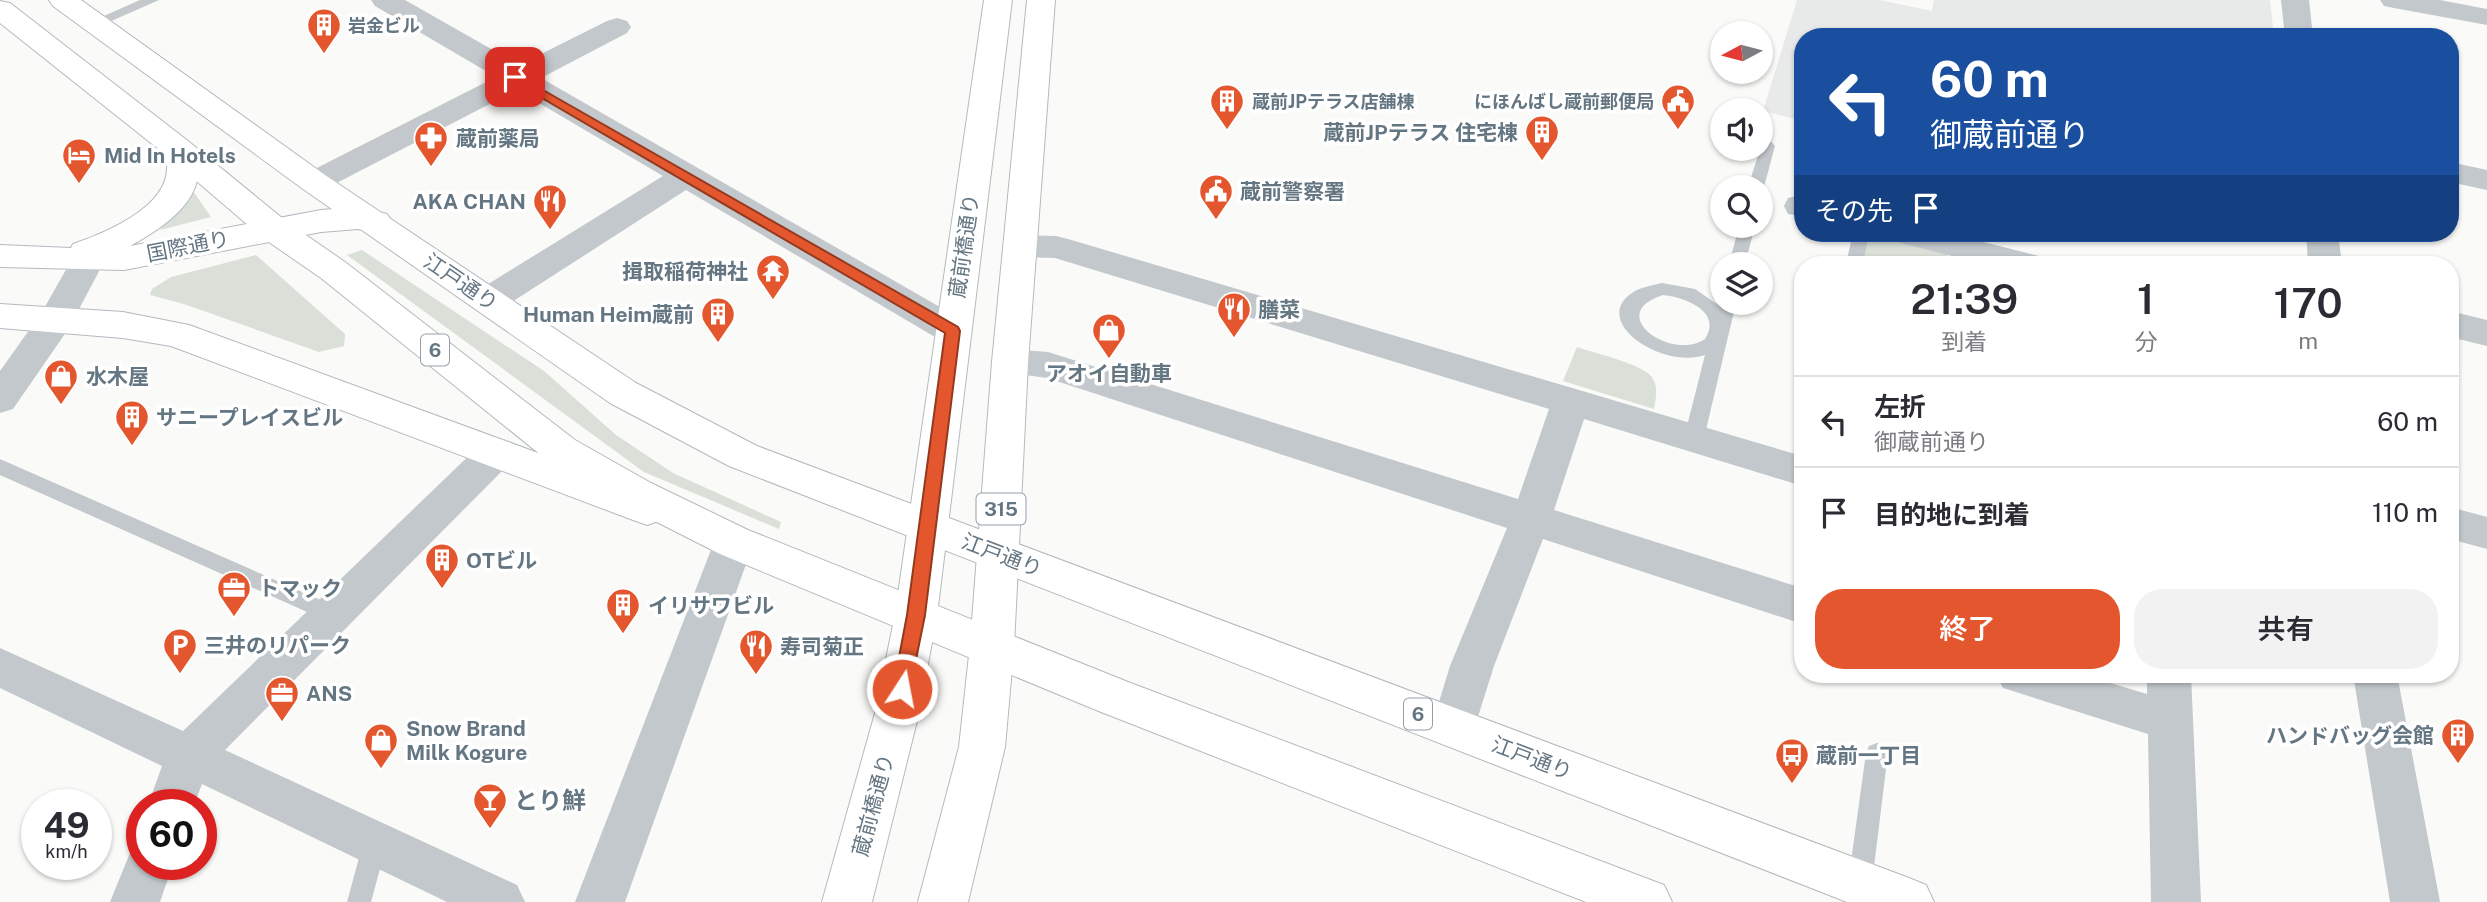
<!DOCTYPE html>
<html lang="ja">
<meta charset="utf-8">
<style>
:root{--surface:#fff;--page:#f2f2f3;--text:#2b2b33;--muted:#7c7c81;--line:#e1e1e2;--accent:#e4572e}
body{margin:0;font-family:"Public Sans","Noto Sans JP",sans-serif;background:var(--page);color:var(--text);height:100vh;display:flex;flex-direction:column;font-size:26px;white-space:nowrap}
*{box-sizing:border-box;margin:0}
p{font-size:23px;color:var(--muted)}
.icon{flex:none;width:38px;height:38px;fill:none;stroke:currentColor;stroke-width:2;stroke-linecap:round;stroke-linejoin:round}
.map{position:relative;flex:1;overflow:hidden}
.details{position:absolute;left:1794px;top:256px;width:665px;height:427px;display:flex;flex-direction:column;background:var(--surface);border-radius:28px;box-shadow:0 2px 5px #0004}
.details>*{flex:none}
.top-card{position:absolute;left:1794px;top:28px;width:665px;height:214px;border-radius:28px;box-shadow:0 2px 5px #0004;background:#1a4fa0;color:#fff;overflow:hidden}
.needle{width:46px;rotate:263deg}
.controls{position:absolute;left:1710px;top:21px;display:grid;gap:14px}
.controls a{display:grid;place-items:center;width:63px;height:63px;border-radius:50%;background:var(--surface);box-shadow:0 2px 5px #0004;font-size:35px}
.speed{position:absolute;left:21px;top:789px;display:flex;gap:14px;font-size:35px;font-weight:700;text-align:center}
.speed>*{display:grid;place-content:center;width:91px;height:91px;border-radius:50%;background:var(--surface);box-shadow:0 2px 5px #0004;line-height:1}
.speed small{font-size:18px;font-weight:400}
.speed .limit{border:10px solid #d22;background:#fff;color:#111}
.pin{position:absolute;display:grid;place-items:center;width:60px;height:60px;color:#fff;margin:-30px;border-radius:14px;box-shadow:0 4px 10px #0006}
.me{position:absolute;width:77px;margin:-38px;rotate:11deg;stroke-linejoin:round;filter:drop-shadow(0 0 5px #0008)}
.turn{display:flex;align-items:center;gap:24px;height:147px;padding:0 21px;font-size:32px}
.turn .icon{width:91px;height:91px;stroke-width:2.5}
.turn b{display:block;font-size:49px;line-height:60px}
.then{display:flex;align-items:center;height:66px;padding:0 21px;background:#0003;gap:14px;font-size:26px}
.eta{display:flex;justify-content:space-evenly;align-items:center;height:119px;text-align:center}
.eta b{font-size:42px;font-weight:600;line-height:49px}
.cta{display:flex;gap:14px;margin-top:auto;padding:14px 21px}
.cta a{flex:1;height:80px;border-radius:28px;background:var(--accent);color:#fff;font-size:28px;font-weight:600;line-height:80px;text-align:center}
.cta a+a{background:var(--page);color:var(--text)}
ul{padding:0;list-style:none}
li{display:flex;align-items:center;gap:21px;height:91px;padding:0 21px;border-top:2px solid var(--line)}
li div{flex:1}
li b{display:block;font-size:26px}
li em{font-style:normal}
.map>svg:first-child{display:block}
.built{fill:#e8e9e9}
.green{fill:#dadfd7}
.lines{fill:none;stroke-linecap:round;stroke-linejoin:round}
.secondary-casing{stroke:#b3babf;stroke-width:2}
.primary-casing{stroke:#b5babe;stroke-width:2}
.trunk-casing{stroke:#b4b9bd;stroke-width:2}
.service{fill:#c3c8cc;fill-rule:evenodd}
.minor{fill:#c3c8cc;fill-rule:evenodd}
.tertiary{fill:#c3c8cc;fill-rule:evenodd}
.secondary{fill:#fff;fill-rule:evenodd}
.primary{fill:#fff;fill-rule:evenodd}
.trunk{fill:#fff;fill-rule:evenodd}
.route{fill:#e4572e;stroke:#94391e;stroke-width:2}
.labels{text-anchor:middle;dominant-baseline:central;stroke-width:7;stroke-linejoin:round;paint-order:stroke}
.far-poi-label{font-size:18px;font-weight:bold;fill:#657683;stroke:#fff;text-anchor:start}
.shield{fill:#fff;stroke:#939fa8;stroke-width:2}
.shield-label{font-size:19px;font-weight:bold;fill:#657683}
.poi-label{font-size:21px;font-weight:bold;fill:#657683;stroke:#fff;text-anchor:start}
.street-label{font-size:21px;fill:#657683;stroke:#fff}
.near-poi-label{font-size:24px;font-weight:bold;fill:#657683;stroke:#fff;text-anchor:start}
</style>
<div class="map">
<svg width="2487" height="902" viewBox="0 0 2487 902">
<rect width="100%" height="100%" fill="#fafaf8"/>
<path class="built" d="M 1797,0 L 1880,0 L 1932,11 L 1934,0 L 2270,0 L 2274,37 L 1802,37 L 1802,121 L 1763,111 Z"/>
<path class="green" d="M 193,191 L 211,217 L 160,230 Z
M 1868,233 L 1879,233 L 1948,250 L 1947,264 L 1862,264 Z
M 362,250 L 544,371 L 616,435 L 673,473 L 781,522 L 779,529 L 644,472 L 347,255 Z
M 256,255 L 345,334 L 344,346 L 319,352 L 184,304 L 150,295 L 152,289 L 171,277 Z
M 1577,347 C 1594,353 1639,363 1651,376 C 1659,386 1656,397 1654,409 L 1563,381 Z"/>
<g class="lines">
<g class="secondary-casing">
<path id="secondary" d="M 177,138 L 188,141 C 220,189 169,225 130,246 L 321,210 L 358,207 L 387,214 L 392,222 L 387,230 L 375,233 L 358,229 L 321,232 L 124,270 L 0,267 L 0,245 L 71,248 L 73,244 C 105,233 166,208 167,169 C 168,162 164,155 161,148 L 166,141 Z
M 0,304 L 123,312 L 189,325 L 661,498 L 667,509 L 661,520 L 647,525 L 633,520 L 171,346 L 123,338 L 0,328 Z"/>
</g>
<g class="primary-casing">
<path id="primary" d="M 984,0 L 1012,0 L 937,615 L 919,713 L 872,902 L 822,902 L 875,713 L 895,615 Z
M 1027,0 L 1055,0 L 1028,362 L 1014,646 L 1005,747 L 968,902 L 918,902 L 959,747 L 970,646 L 992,362 Z"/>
</g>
<g class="trunk-casing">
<path id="trunk" d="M 49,0 L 81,0 L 325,175 L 636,383 L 757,446 L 1909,878 L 1926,885 L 1934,902 L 1847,902 L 729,466 L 610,403 L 303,189 L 53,6 Z
M 0,1 L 10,3 L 188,141 L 287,222 L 345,262 L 575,440 L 651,483 L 748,530 L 1128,682 L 1664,885 L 1672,902 L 1586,902 L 1096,710 L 720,554 L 623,505 L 547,460 L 321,278 L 263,238 L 166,155 L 0,23 Z"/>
</g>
<path class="service" d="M 140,0 L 159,0 L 100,26 L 90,26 L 88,23 Z
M 1760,133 L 1765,135 L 1775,146 L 1764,187 L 1760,191 L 1760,187 L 1748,187 L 1760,149 Z
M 1739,226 L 1755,226 L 1745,264 L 1729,264 Z
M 1853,233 L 1869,233 L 1863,264 L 1846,264 Z
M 1662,283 L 1695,289 L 1718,305 L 1722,298 L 1722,303 L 1736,303 L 1704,438 L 1701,443 L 1694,445 L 1687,443 L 1684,438 L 1705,355 C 1660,370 1587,319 1635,291 C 1643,287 1654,285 1662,283 ZM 1663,295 C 1684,297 1723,311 1705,339 C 1672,362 1603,314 1663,295 Z
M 0,459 L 339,608 L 343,614 L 339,620 L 332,623 L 325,620 L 0,475 Z
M 1877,743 L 1885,746 L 1888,753 L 1872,883 L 1869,891 L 1860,895 L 1851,891 L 1848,883 L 1866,753 L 1869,746 Z
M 375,832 L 383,835 L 387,843 L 371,902 L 347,902 L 363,843 L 367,835 Z"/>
<path class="minor" d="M 371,0 L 405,0 L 519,65 L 607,21 L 617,18 L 627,21 L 631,27 L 627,33 L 541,78 L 966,322 L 971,331 L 966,340 L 953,344 L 940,340 L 686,190 L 501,309 L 489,312 L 477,309 L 472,300 L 477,291 L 663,176 L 517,90 L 325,189 L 314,192 L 303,189 L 298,182 L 303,175 L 496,77 L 375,6 Z
M 2380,0 L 2440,0 L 2487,9 L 2487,25 L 2394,8 L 2384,6 Z
M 2450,162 L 2487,170 L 2487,190 L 2450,182 Z
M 1802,195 L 1802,216 L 1788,214 L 1784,206 L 1788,198 Z
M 1888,233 L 1948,233 L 2039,256 L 2044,264 L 1983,264 L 1893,241 Z
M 1021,235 L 1056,236 L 1068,239 L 1802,456 L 1802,486 L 1584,419 L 1554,510 L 1802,588 L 1802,624 L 1543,539 L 1494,666 L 1470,742 L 1454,748 L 1438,742 L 1431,728 L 1450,666 L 1507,528 L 1047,378 L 997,371 L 992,362 L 997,353 L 1010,349 L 1048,352 L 1518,499 L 1549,409 L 1055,258 L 1021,257 L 1009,254 L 1004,246 L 1009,238 Z
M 88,249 L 100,252 L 105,260 L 69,328 L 13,409 L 0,413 L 0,371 L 42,312 L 76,252 Z
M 2450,311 L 2487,320 L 2487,346 L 2450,337 Z
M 497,437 L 511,442 L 516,452 L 511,462 L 225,750 L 517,885 L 525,902 L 447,902 L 202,784 L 194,805 L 148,805 L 162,766 L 0,688 L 0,648 L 183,731 L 483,442 Z
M 2450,507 L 2487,517 L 2487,549 L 2450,539 Z
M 734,526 L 748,530 L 754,542 L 625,902 L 575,902 L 714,542 L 720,530 Z
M 1996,674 L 2080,674 L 2147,694 L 2147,674 L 2191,674 L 2201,902 L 2151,902 L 2148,734 L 2003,688 Z
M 142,844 L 142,864 L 173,864 L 160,902 L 110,902 L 132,848 Z"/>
<path class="tertiary" d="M 2281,0 L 2309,0 L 2313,37 L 2285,37 Z
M 2306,233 L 2338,233 L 2342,264 L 2308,264 Z
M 2353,674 L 2397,674 L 2440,902 L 2390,902 Z"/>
<use href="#secondary" class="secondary"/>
<use href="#primary" class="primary"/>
<use href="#trunk" class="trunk"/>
</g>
<path class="route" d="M 515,74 L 958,327 L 960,331 L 925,615 L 909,694 L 902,697 L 896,694 L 893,689 L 907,615 L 945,333 L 511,80 L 511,75 Z"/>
<defs>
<g id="building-pin" transform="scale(1.75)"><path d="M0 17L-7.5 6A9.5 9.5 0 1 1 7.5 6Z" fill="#e4572e" stroke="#fff"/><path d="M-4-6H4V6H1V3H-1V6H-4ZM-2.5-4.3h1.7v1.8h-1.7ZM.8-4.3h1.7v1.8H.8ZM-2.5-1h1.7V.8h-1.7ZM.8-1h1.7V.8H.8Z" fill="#fff"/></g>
<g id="civic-pin" transform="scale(1.75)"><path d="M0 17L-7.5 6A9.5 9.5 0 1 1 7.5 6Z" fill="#e4572e" stroke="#fff"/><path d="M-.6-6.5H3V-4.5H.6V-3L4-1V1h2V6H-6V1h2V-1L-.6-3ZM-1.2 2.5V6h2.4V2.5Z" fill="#fff"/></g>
<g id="pharmacy-pin" transform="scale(1.75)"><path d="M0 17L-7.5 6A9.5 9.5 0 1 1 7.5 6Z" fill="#e4572e" stroke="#fff"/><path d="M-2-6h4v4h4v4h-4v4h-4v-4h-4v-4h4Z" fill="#fff"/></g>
<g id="hotel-pin" transform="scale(1.75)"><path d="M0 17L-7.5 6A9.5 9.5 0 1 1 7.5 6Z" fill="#e4572e" stroke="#fff"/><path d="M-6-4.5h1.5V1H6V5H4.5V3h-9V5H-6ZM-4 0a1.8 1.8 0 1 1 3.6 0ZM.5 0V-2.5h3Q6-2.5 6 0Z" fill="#fff"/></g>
<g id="restaurant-pin" transform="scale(1.75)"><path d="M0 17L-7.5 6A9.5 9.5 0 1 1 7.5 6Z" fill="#e4572e" stroke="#fff"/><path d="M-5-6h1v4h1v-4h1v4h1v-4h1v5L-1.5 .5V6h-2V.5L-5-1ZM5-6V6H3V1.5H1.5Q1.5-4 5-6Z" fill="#fff"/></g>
<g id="temple-pin" transform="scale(1.75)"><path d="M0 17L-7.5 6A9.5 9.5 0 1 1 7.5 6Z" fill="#e4572e" stroke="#fff"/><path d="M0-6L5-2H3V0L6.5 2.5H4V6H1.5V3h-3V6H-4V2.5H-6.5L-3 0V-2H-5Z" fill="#fff"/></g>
<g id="shop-pin" transform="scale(1.75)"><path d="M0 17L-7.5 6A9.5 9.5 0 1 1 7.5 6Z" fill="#e4572e" stroke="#fff"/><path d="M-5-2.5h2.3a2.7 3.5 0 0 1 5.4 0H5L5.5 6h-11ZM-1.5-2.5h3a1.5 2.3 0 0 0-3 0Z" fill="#fff"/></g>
<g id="office-pin" transform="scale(1.75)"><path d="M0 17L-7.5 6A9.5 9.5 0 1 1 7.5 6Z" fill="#e4572e" stroke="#fff"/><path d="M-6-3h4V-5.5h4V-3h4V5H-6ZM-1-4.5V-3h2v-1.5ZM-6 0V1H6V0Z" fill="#fff"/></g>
<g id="parking-pin" transform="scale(1.75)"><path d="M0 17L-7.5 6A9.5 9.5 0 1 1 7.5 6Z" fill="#e4572e" stroke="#fff"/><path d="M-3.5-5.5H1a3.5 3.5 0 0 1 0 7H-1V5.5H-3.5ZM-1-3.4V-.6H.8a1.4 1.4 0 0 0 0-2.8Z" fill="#fff"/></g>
<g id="bus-pin" transform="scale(1.75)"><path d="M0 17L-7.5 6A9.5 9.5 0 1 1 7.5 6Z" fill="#e4572e" stroke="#fff"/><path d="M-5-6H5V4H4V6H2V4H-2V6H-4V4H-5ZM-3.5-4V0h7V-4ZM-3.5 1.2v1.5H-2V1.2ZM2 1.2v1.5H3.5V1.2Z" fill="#fff"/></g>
<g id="bar-pin" transform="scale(1.75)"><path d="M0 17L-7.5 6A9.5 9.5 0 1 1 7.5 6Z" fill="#e4572e" stroke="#fff"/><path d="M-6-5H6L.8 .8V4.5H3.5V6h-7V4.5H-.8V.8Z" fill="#fff"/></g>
</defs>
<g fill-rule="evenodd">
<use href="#building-pin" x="324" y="25"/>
<use href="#building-pin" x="1227" y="101"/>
<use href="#civic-pin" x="1678" y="101"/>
<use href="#building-pin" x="1542" y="132"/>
<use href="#pharmacy-pin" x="431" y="138"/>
<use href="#hotel-pin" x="79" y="155"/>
<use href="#civic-pin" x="1216" y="191"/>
<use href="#restaurant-pin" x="550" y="201"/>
<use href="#temple-pin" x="773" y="271"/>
<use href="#restaurant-pin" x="1234" y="309"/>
<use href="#building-pin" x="718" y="314"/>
<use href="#shop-pin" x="1109" y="330"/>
<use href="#shop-pin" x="61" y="376"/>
<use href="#building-pin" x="132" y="417"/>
<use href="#building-pin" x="442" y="560"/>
<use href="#office-pin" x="234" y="588"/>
<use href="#building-pin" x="623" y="605"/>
<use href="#parking-pin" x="180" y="645"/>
<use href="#restaurant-pin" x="756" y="646"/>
<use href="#office-pin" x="282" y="693"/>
<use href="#building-pin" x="2458" y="735"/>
<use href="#shop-pin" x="381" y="740"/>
<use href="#bus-pin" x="1792" y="755"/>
<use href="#bar-pin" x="490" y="800"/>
</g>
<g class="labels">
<g class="far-poi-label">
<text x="348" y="25">岩金ビル</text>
<text x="1252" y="101">蔵前JPテラス店舗棟</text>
<text x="1654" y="101" text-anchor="end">にほんばし蔵前郵便局</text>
</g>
<g class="shield">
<rect x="421" y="334.5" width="28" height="31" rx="5"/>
<rect x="976.5" y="493.5" width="49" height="31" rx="5"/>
<rect x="1404" y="698.5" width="28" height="31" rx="5"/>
</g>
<g class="shield-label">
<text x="435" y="350">6</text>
<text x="1001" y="509">315</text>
<text x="1418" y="714">6</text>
</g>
<g class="poi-label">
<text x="1518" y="132" text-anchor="end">蔵前JPテラス 住宅棟</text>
<text x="456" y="138">蔵前薬局</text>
<text x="104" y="155">Mid In Hotels</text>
<text x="1240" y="191">蔵前警察署</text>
<text x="526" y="201" text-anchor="end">AKA CHAN</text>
<text x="748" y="271" text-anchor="end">揖取稲荷神社</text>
<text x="1258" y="309">膳菜</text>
<text x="694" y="314" text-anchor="end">Human Heim蔵前</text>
<text x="1109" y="373" text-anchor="middle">アオイ自動車</text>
<text x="86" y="376">水木屋</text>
<text x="156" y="417">サニープレイスビル</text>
<text x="466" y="560">OTビル</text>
<text x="258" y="588">トマック</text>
<text x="648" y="605">イリサワビル</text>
<text x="204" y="645">三井のリパーク</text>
<text x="780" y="646">寿司菊正</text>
<text x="306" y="693">ANS</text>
<text x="406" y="728">Snow Brand<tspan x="406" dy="24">Milk Kogure</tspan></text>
<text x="2434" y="735" text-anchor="end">ハンドバッグ会館</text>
<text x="1816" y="755">蔵前一丁目</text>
</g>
<g class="street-label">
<text transform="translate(188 246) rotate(-11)">国際通り</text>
<text transform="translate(964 246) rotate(-82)">蔵前橋通り</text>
<text transform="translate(461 282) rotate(34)">江戸通り</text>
<text transform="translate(1002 555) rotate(21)">江戸通り</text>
<text transform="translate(1532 758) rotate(21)">江戸通り</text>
<text transform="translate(873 805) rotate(-75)">蔵前橋通り</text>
</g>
<g class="near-poi-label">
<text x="514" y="800">とり鮮</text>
</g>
</g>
</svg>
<div class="controls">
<a><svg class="needle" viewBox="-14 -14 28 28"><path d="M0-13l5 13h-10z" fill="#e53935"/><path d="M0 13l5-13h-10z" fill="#7c7c81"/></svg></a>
<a><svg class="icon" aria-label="sound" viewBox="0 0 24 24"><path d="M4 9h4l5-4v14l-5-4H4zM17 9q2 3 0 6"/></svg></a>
<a><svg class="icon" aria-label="search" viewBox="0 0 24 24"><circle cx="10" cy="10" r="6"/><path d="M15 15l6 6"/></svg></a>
<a><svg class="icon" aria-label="layers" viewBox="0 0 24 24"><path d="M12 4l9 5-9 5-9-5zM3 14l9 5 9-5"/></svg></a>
</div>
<div class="speed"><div>49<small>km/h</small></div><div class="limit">60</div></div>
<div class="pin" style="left:515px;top:77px;background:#d93025"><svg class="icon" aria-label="arrive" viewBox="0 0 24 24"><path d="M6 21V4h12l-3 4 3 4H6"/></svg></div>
<svg class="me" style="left:902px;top:689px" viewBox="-20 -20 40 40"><circle r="17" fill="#e4572e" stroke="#fff" stroke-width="3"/><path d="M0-11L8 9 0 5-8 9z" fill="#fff"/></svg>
<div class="top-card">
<div class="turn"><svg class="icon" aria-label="left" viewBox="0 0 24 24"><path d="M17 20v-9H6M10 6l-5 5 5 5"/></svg><div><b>60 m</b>御蔵前通り</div></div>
<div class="then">その先<svg class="icon" aria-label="arrive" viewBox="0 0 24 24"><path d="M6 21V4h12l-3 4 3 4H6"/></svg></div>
</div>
<section class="details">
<div class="eta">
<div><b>21:39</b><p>到着</p></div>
<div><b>1</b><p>分</p></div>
<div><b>170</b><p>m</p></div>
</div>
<ul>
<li><svg class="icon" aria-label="left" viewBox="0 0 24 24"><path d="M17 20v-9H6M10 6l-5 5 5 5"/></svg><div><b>左折</b><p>御蔵前通り</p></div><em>60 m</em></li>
<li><svg class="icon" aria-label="arrive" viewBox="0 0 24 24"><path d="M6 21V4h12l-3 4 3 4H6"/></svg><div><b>目的地に到着</b></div><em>110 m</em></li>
</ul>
<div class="cta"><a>終了</a><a>共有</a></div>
</section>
</div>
